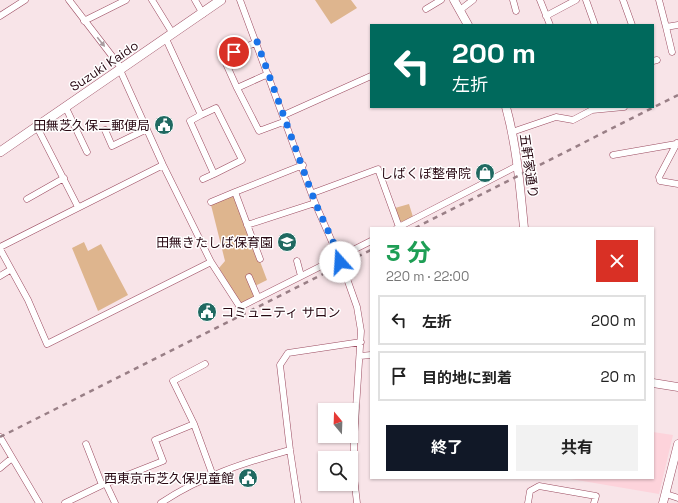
<!DOCTYPE html>
<html lang="ja">
<meta charset="utf-8">
<style>
:root{--surface:#fff;--page:#f2f2f2;--text:#222;--muted:#767676;--line:#e0e0e0;--accent:#111827}
body{margin:0;font-family:"Space Grotesk","Noto Sans JP",sans-serif;background:var(--page);color:var(--text);height:100vh;display:flex;flex-direction:column;font-size:15px;white-space:nowrap}
*{box-sizing:border-box;margin:0}
p{font-size:13px;color:var(--muted)}
.icon{flex:none;width:22px;height:22px;fill:none;stroke:currentColor;stroke-width:2;stroke-linecap:round;stroke-linejoin:round}
.map{position:relative;flex:1;overflow:hidden}
.side{position:absolute;left:370px;top:227px;width:284px;height:252px;display:flex;flex-direction:column;background:var(--surface);border-radius:0px;box-shadow:0 1px 3px #0004}
.side>*{flex:none}
.banner{position:absolute;left:370px;top:24px;width:284px;height:84px;border-radius:0px;box-shadow:0 1px 3px #0004;background:#00695c;color:#fff;overflow:hidden}
.needle{width:26px;rotate:341deg}
.fabs{position:absolute;left:318px;top:403px;display:grid;gap:8px}
.fabs a{display:grid;place-items:center;width:40px;height:40px;border-radius:0px;background:var(--surface);box-shadow:0 1px 3px #0004;font-size:20px}
.pin{position:absolute;display:grid;place-items:center;width:34px;height:34px;color:#fff;margin:-17px;border:2px solid #fff;border-radius:50%;box-shadow:0 1px 4px #0007}
.me{position:absolute;width:44px;margin:-22px;rotate:341deg;stroke-linejoin:round;filter:drop-shadow(0 0 3px #0008)}
.turn{display:flex;align-items:center;gap:14px;height:84px;padding:0 16px;font-size:18px}
.turn .icon{width:52px;height:52px;stroke-width:2.5}
.turn b{display:block;font-size:28px;line-height:34px}
.round{display:grid;place-items:center;flex:none;width:42px;height:42px;border-radius:0px;background:var(--page)}
.overview{display:flex;align-items:center;justify-content:space-between;height:68px;padding:0 16px}
h1{font-size:24px;font-weight:700;line-height:30px;color:#1e9e55}
.cta{display:flex;gap:8px;margin-top:auto;padding:8px 16px}
.cta a{flex:1;height:46px;border-radius:0px;background:var(--accent);color:#fff;font-size:16px;font-weight:700;line-height:46px;text-align:center}
.cta a+a{background:var(--page);color:var(--text)}
ul{padding:0;list-style:none}
li{display:flex;align-items:center;gap:12px;height:50px;margin:0 8px 6px;padding:0 8px;border:2px solid var(--line);border-radius:0px}
li div{flex:1}
li b{display:block;font-size:15px}
li em{font-style:normal}
.map>svg:first-child{display:block}
.built{fill:#fdd3db}
.green{fill:#deb58e}
.lines{fill:none;stroke-linecap:round;stroke-linejoin:round}
.minor-casing{stroke:#9b4b60;stroke-width:7}
.tertiary-casing{stroke:#9b4b60;stroke-width:9}
.secondary-casing{stroke:#9b4b60;stroke-width:10}
.minor{stroke:#fff;stroke-width:6}
.tertiary{stroke:#fff;stroke-width:8}
.secondary{stroke:#fff;stroke-width:9}
.rail{stroke:#997f86;stroke-width:2.5;stroke-dasharray:5 5;stroke-linecap:butt}
.oneway{fill:#a99ca0}
.route{stroke:#1a73e8;stroke-width:7;stroke-dasharray:0 12.6}
.labels{text-anchor:middle;dominant-baseline:central;stroke-width:3;stroke-linejoin:round;paint-order:stroke}
.street-label{font-size:13px;fill:#280812;stroke:#fff}
.poi-label{font-size:13px;fill:#280812;stroke:#fff;text-anchor:end}
</style>
<div class="map">
<svg width="678" height="503" viewBox="0 0 678 503">
<rect width="100%" height="100%" fill="#f8e4e8"/>
<path class="built" d="M 653,432 L 673,435 L 659,494 L 565,478 L 653,478 Z"/>
<path class="green" d="M 315,0 L 351,0 L 357,8 L 331,24 Z
M 235,195 L 267,280 L 251,288 L 256,298 L 241,304 L 219,268 L 225,261 L 211,205 Z
M 409,204 L 413,217 L 402,222 L 400,221 L 395,208 Z
M 84,242 L 88,251 L 101,244 L 128,295 L 98,311 L 72,248 Z"/>
<g class="lines">
<g class="minor-casing">
<path id="minor" d="M 69,0 L 122,69
M 152,0 L 173,34
M 195,0 L 203,14
M 240,0 L 315,203 L 340,260
M 513,0 L 516,11
M 540,0 L 550,25
M 586,0 L 595,25
M 623,0 L 632,25
M 659,0 L 666,27 L 678,25
M 426,9 L 441,0
M 460,10 L 473,0
M 0,16 L 25,0
M 546,16 L 576,0
M 84,21 L 126,0
M 666,27 L 672,52
M 166,39 L 201,115 L 216,108 L 242,160 L 214,174 L 190,121 L 201,115
M 257,42 L 223,57 L 237,88 L 259,131 L 286,121
M 653,61 L 657,60
M 120,70 L 163,165 L 211,262
M 237,88 L 268,74
M 66,108 L 87,152
M 284,115 L 371,76
M 37,127 L 78,207
M 105,130 L 112,146 L 147,129
M 512,132 L 556,117 L 573,120 L 592,110 L 624,107
M 677,143 L 659,177 L 660,181 L 678,184
M 613,155 L 676,144
M 203,179 L 214,174
M 313,193 L 378,169 L 399,227
M 27,199 L 64,178
M 211,202 L 235,192
M 247,225 L 315,203
M 397,228 L 517,166
M 0,247 L 163,165
M 0,249 L 28,300 L 47,344 L 211,262 L 240,307 L 371,241
M 260,259 L 235,192 L 303,165
M 297,261 L 301,276
M 0,276 L 10,270
M 346,276 L 357,307 L 361,331 L 354,439 L 354,477 L 357,503
M 249,277 L 258,298
M 360,356 L 371,355
M 205,364 L 173,381 L 194,424 L 213,476
M 0,437 L 39,503
M 86,444 L 102,485
M 0,468 L 12,458
M 106,484 L 115,503
M 666,494 L 678,498
M 65,503 L 102,485 L 163,461 L 155,440 L 194,424
M 161,503 C 199,477 246,462 290,450
M 298,503 L 290,450 L 280,365 L 288,353 L 361,342
M 528,503 L 530,491 L 539,486 L 596,496 L 594,503"/>
</g>
<g class="tertiary-casing">
<path id="tertiary" d="M 454,0 L 468,25
M 506,107 C 517,147 520,187 524,228
M 653,383 L 678,387
M 663,503 L 678,444"/>
</g>
<g class="secondary-casing">
<path id="secondary" d="M 0,152 L 221,0"/>
</g>
<use href="#minor" class="minor"/>
<use href="#tertiary" class="tertiary"/>
<use href="#secondary" class="secondary"/>
<path class="rail" d="M 415,228 L 678,95
M 0,437 L 371,250"/>
</g>
<defs><path id="oneway-solid" d="M-6-.8H1V-3.2L6.5 0L1 3.2V.8H-6Z"/></defs>
<use class="oneway" href="#oneway-solid" transform="translate(101 42) rotate(51)"/>
<g class="lines">
<path class="route" d="M 234,52 L 257,42 L 315,202 L 340,257 L 340,262"/>
</g>
<defs>
<g id="civic-disc" transform="scale(1)"><circle r="9.5" fill="#206961" stroke="#fff"/><path d="M-.6-6.5H3V-4.5H.6V-3L4-1V1h2V6H-6V1h2V-1L-.6-3ZM-1.2 2.5V6h2.4V2.5Z" fill="#fff"/></g>
<g id="shop-disc" transform="scale(1)"><circle r="9.5" fill="#206961" stroke="#fff"/><path d="M-5-2.5h2.3a2.7 3.5 0 0 1 5.4 0H5L5.5 6h-11ZM-1.5-2.5h3a1.5 2.3 0 0 0-3 0Z" fill="#fff"/></g>
<g id="school-disc" transform="scale(1)"><circle r="9.5" fill="#206961" stroke="#fff"/><path d="M0-5L7-2L0 1L-7-2ZM-4 1L0 2.5L4 1V4Q0 6-4 4Z" fill="#fff"/></g>
</defs>
<g fill-rule="evenodd">
<use href="#civic-disc" x="164" y="125"/>
<use href="#shop-disc" x="485" y="173"/>
<use href="#school-disc" x="287" y="242"/>
<use href="#civic-disc" x="207" y="312"/>
<use href="#civic-disc" x="248" y="478"/>
</g>
<g class="labels">
<g class="street-label">
<text transform="translate(104 66) rotate(-34)">Suzuki Kaido</text>
<text transform="translate(529 166) rotate(82)">五軒家通り</text>
</g>
<g class="poi-label">
<text x="150" y="125">田無芝久保二郵便局</text>
<text x="471" y="173">しばくぼ整骨院</text>
<text x="273" y="242">田無きたしば保育園</text>
<text x="221" y="312" text-anchor="start">コミュニティ サロン</text>
<text x="234" y="478">西東京市芝久保児童館</text>
</g>
</g>
</svg>
<div class="fabs">
<a><svg class="needle" viewBox="-14 -14 28 28"><path d="M0-13l5 13h-10z" fill="#e53935"/><path d="M0 13l5-13h-10z" fill="#767676"/></svg></a>
<a><svg class="icon" aria-label="search" viewBox="0 0 24 24"><circle cx="10" cy="10" r="6"/><path d="M15 15l6 6"/></svg></a>
</div>
<div class="pin" style="left:234px;top:52px;background:#d93025"><svg class="icon" aria-label="arrive" viewBox="0 0 24 24"><path d="M6 21V4h12l-3 4 3 4H6"/></svg></div>
<svg class="me" style="left:340px;top:262px" viewBox="-20 -20 40 40"><circle r="19" fill="#fff"/><path d="M0-13L10 11 0 6-10 11z" fill="#1a73e8"/></svg>
<div class="banner">
<div class="turn"><svg class="icon" aria-label="left" viewBox="0 0 24 24"><path d="M17 20v-9H6M10 6l-5 5 5 5"/></svg><div><b>200 m</b>左折</div></div>
</div>
<section class="side">
<div class="overview"><div><h1>3 分</h1><p>220 m · 22:00</p></div><a class="round" style="background:#d93025;color:#fff"><svg class="icon" aria-label="close" viewBox="0 0 24 24"><path d="M6 6l12 12M18 6L6 18"/></svg></a></div>
<ul>
<li><svg class="icon" aria-label="left" viewBox="0 0 24 24"><path d="M17 20v-9H6M10 6l-5 5 5 5"/></svg><div><b>左折</b></div><em>200 m</em></li>
<li><svg class="icon" aria-label="arrive" viewBox="0 0 24 24"><path d="M6 21V4h12l-3 4 3 4H6"/></svg><div><b>目的地に到着</b></div><em>20 m</em></li>
</ul>
<div class="cta"><a>終了</a><a>共有</a></div>
</section>
</div>
